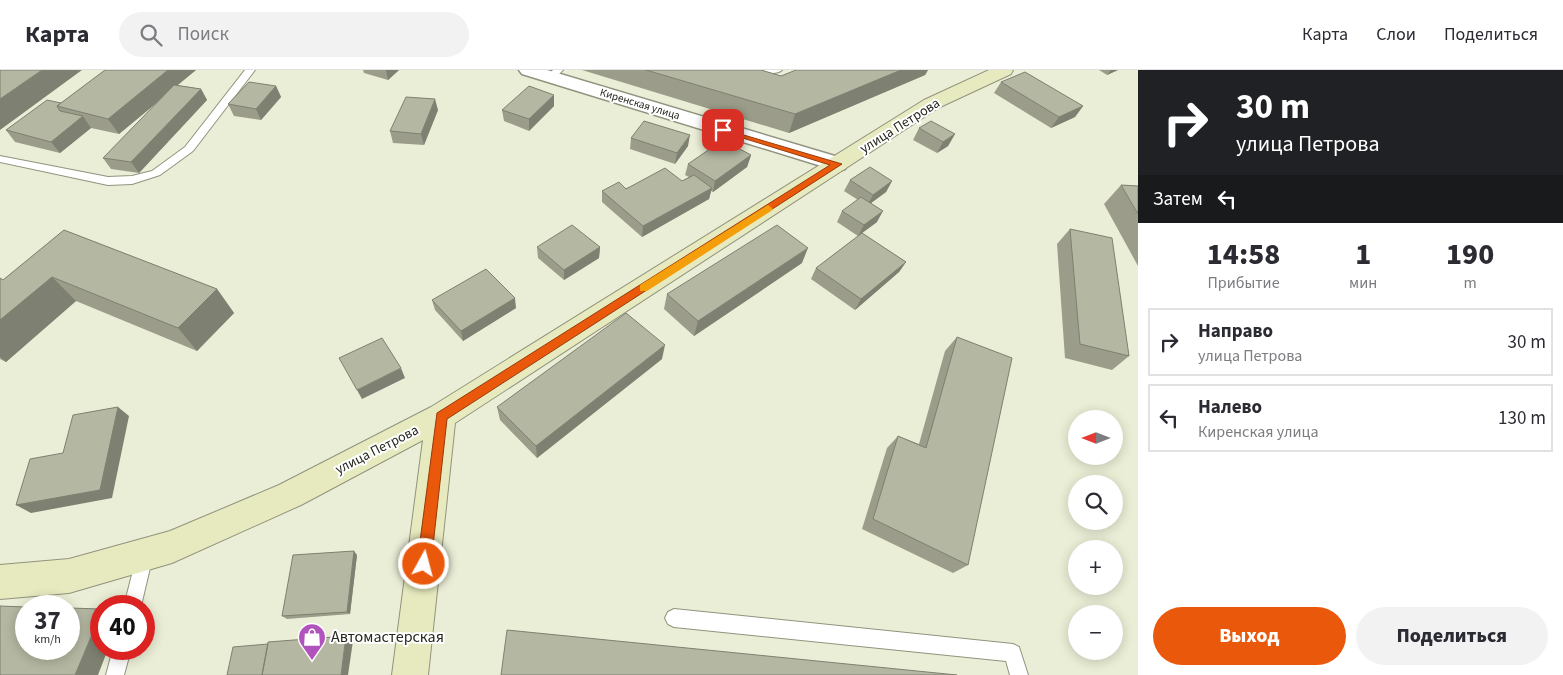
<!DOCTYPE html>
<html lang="ru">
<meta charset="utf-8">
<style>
:root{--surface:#fff;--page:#f2f2f3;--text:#2b2b33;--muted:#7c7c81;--line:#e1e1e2;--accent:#ea580c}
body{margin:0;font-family:"Source Sans 3",sans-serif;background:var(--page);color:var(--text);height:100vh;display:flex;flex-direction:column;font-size:19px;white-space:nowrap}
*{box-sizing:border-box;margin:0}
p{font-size:16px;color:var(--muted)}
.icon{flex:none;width:28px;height:28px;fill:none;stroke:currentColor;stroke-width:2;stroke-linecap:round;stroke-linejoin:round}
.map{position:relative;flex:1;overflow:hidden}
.drawer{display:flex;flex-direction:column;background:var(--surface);width:425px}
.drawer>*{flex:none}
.guide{background:#202124;color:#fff;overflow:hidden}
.needle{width:32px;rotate:270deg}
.tools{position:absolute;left:1068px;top:340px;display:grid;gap:10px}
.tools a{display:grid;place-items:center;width:55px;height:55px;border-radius:50%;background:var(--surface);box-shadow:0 2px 12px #0003;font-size:25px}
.speed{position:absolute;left:15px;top:525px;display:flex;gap:10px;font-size:25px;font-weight:700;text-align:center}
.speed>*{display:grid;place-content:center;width:65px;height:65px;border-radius:50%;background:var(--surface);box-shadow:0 2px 12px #0003;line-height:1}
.speed small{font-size:12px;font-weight:400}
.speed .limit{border:8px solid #d22;background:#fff;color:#111}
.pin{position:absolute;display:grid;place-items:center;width:42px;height:42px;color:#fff;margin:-21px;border-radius:10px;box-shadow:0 2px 8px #0006}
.me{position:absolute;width:55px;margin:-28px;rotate:7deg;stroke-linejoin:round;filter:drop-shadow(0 0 4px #0008)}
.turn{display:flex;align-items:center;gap:18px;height:105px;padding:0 15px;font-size:22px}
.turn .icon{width:65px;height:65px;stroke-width:2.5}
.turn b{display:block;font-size:35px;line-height:42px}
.then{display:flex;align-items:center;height:48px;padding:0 15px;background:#0003;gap:10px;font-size:19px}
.eta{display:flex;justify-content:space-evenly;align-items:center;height:85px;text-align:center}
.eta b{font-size:30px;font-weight:800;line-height:35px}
.action{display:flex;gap:10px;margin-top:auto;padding:10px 15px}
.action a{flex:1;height:58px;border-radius:30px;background:var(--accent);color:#fff;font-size:20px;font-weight:800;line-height:58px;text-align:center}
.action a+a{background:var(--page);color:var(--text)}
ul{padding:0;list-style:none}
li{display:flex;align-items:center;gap:15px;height:68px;margin:0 10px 8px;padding:0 5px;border:2px solid var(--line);border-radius:0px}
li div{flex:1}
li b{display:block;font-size:19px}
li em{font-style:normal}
header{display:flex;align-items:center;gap:30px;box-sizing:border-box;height:70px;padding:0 25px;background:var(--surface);border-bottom:1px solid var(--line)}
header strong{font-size:24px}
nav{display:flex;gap:28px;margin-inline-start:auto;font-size:18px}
.search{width:350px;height:45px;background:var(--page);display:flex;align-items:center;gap:12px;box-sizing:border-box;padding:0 18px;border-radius:28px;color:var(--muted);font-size:19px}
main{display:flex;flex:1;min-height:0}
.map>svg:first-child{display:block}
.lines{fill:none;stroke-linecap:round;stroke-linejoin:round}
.lane-casing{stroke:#91937e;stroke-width:2}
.street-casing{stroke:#91937e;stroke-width:3}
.secondary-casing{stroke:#91937e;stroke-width:2}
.lane{fill:#fff;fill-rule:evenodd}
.street{fill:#fff;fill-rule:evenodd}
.secondary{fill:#e7eabe;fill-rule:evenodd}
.wall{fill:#9b9d8a}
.shaded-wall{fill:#7e8071}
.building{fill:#b4b7a1;stroke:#7e8071}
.route{fill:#ea580c;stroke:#983908}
.slow{fill:#f59e0b}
.labels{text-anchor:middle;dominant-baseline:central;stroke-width:4;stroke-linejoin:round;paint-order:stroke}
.far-street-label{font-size:11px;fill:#26271e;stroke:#fff}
.street-label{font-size:14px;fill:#26271e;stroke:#fff}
.near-poi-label{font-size:16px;fill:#26271e;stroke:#fff;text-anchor:start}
</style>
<header>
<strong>Карта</strong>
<div class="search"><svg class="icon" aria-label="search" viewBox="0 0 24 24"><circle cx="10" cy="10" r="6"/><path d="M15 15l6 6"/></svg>Поиск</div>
<nav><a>Карта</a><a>Слои</a><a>Поделиться</a></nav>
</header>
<main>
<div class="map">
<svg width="1138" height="605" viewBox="0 0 1138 605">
<rect width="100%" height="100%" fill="#ebeed6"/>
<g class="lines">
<g class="lane-casing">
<path id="lane" d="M 245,0 L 255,0 L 193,81 L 160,105 L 132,114 L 108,115 L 0,92 L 0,86 L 108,107 L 132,106 L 152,101 L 185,77 Z
M 553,0 L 563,0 L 554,9 L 548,9 L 546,7 Z
M 763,0 L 782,0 C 778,4 767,4 763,0 Z
M 145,477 L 151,479 L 153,485 L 141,536 L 124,536 L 137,485 L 139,479 Z
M 674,539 L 1013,574 L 1019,577 L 1028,605 L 1010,605 L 1006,591 L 674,557 L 668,554 L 665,548 L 668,542 Z
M 113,579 L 131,579 L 124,605 L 106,605 Z"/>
</g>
<g class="street-casing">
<path id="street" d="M 519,0 L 547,0 L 845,89 L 848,94 L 845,99 L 838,101 L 831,99 L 522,4 Z"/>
</g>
<g class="secondary-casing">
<path id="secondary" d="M 989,0 L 1013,0 L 1011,4 L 938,38 L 455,353 L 428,605 L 392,605 L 423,370 L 301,435 L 172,493 L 69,523 L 0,529 L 0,495 L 69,489 L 170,461 L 279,415 L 431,337 L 924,30 Z"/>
</g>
<use href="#lane" class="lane"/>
<use href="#street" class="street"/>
<use href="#secondary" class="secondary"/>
</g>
<path class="wall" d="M 105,0 L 196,0 L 177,15 L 201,19 L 207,30 L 139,103 L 111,99 L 103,88 L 159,31 L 119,64 L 91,58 L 60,83 L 15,72 L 6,60 L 61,33 Z
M 363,0 L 399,0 L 388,10 L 364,3 Z
M 582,0 L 761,0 L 781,6 L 796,0 L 928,0 L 925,5 L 789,63 Z
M 1099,0 L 1118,0 L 1107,5 Z
M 1001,12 L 1083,36 L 1075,47 L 1051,58 L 994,23 Z
M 276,16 L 281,27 L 261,50 L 234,46 L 228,34 Z
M 554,25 L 554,36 L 529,61 L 504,51 L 502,40 Z
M 438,40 L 424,75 L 393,73 L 390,61 Z
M 919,58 L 955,64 L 948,76 L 937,83 L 913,70 Z
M 631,68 L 688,76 L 675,94 L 630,79 Z
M 751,85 L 747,97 L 713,122 L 711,121 L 709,129 L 642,167 L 602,132 L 602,121 L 682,111 L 689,107 L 685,105 L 688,94 Z
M 850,110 L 892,111 L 886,122 L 871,133 L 877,152 L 862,163 L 906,192 L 899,202 L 855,240 L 811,209 L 816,198 L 858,166 L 837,152 L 842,141 L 858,130 L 844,121 Z
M 1121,115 L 1138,116 L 1138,196 L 1104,134 Z
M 1070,159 L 1129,286 L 1112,300 L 1065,288 L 1057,174 Z
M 64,160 L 217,219 L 234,243 L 197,281 L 76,231 L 6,292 L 0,289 L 0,208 L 3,210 Z
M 537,177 L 600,177 L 599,188 L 564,210 L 538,188 Z
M 802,193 L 694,266 L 664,239 L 667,224 Z
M 432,230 L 516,238 L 463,271 L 435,240 Z
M 957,267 L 968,495 L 953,503 L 862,459 L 887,378 L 898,366 L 919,374 L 945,281 Z
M 662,289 L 537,388 L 500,350 L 497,337 Z
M 357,485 L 350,544 L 287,549 L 282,546 Z"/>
<path class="shaded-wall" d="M 42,0 L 82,0 L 0,60 L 0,29 Z
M 168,0 L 196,0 L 119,64 L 108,49 Z
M 386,0 L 399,0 L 388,10 Z
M 901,0 L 928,0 L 925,5 L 789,63 L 795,44 Z
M 1111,0 L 1118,0 L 1107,5 Z
M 276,16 L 281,27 L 261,50 L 256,39 Z
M 201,19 L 207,30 L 139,103 L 131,92 Z
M 554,25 L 554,36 L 529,61 L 529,49 Z
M 435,29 L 438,40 L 424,75 L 421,64 Z
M 1083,36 L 1075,47 L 1051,58 L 1059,47 Z
M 83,46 L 91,58 L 60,83 L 51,72 Z
M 955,64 L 948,76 L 937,83 L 943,72 Z
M 690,65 L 688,76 L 675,94 L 677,83 Z
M 751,85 L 747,97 L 713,122 L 715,111 Z
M 892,111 L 886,122 L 867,136 L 873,125 Z
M 712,118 L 709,129 L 642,167 L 643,156 Z
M 883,141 L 877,152 L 858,166 L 864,155 Z
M 600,177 L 599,188 L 564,210 L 564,200 Z
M 808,178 L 802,193 L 694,266 L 698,251 Z
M 906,192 L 899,202 L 855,240 L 861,229 Z
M 52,207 L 76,231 L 6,292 L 0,287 L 0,250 Z
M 217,219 L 234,243 L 197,281 L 178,258 Z
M 515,228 L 516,238 L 463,271 L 461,261 Z
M 665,275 L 662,289 L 537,388 L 536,376 Z
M 401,298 L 405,308 L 362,329 L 357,320 Z
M 118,337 L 129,346 L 112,428 L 31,443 L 16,435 Z
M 354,481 L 357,485 L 350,544 L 347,542 Z
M 101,543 L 101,579 L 108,579 L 98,605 L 75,605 Z
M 346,566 L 353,571 L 348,605 L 341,605 Z"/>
<path class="building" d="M 0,0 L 42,0 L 0,29 Z
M 105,0 L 168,0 L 108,49 L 57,36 Z
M 646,0 L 761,0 L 781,6 L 796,0 L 901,0 L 795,44 Z
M 1025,2 L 1083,36 L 1059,47 L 1001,12 Z
M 249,12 L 276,16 L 256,39 L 228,34 Z
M 174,15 L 201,19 L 131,92 L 103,88 Z
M 529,16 L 554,25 L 529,49 L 502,40 Z
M 406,27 L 435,29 L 421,64 L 390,61 Z
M 47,30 L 61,33 L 57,36 L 60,41 L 83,46 L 51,72 L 6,60 Z
M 644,51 L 690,65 L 677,83 L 631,68 Z
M 931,51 L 955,64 L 943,72 L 919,58 Z
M 723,70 L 751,85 L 715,111 L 688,94 Z
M 870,97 L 892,111 L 873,125 L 850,110 Z
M 665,98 L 682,111 L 694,105 L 712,118 L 643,156 L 602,121 L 619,112 L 626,119 Z
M 1121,115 L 1138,116 L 1138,144 Z
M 861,127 L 883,141 L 864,155 L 842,141 Z
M 572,155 L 600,177 L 564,200 L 537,177 Z
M 777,155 L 808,178 L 698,251 L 667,224 Z
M 1070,159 L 1112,168 L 1129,286 L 1080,274 Z
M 64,160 L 217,219 L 178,258 L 52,207 L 0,250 L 0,208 L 3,210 Z
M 862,163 L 906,192 L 861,229 L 816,198 Z
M 486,199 L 515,228 L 461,261 L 432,230 Z
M 626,243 L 665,275 L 536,376 L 497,337 Z
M 957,267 L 1012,288 L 968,495 L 873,449 L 898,366 L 926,378 Z
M 382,268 L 401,298 L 357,320 L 339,288 Z
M 118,337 L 100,420 L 16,435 L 30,389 L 63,383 L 73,345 Z
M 354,481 L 347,542 L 282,546 L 293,485 Z
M 0,536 L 26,537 L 26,579 L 69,579 L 69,538 L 101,539 L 101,543 L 75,605 L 0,605 Z
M 507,560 L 957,605 L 501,605 Z
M 346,566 L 341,605 L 262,605 L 268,572 Z
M 268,574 L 262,605 L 227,605 L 233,577 Z"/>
<path class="route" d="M 720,58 L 842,94 L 447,349 L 431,494 L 429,499 L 424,501 L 419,499 L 417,494 L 437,343 L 830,95 L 720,61 Z"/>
<path class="slow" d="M 768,135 L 773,139 L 771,141 L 647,221 L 640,221 L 640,215 Z"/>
<defs>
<g id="shop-pin" transform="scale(1.4375)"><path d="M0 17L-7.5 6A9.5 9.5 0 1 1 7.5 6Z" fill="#b153bc" stroke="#fff"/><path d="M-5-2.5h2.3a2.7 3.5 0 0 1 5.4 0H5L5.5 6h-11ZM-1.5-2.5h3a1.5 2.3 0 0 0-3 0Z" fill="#fff"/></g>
</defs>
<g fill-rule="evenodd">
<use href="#shop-pin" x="312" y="567"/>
</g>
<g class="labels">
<g class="far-street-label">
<text transform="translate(640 34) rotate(17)">Киренская улица</text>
</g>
<g class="street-label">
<text transform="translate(900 56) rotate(-32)">улица Петрова</text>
<text transform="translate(377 380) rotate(-27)">улица Петрова</text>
</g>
<g class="near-poi-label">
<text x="331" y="567">Автомастерская</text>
</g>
</g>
</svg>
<div class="tools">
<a><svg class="needle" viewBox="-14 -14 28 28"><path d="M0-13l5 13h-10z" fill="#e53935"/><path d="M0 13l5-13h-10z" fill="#7c7c81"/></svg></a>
<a><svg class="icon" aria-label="search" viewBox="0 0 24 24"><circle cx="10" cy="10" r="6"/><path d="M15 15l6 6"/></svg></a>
<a>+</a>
<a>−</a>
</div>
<div class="speed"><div>37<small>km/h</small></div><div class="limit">40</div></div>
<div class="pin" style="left:723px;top:60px;background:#d93025"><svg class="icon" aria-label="arrive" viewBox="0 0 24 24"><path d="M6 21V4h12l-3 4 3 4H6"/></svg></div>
<svg class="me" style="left:424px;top:494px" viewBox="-20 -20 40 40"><circle r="17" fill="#ea580c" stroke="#fff" stroke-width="3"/><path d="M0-11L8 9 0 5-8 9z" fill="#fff"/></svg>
</div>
<section class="drawer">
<div class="guide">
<div class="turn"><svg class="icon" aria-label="right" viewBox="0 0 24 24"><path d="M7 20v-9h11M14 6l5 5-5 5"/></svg><div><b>30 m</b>улица Петрова</div></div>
<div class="then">Затем<svg class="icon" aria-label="left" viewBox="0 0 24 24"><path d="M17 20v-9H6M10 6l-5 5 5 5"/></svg></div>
</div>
<div class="eta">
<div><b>14:58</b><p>Прибытие</p></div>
<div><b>1</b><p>мин</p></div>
<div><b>190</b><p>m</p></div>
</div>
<ul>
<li><svg class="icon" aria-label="right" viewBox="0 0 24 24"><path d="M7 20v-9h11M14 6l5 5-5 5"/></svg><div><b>Направо</b><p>улица Петрова</p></div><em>30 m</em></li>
<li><svg class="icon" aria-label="left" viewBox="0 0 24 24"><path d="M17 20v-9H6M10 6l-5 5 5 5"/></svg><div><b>Налево</b><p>Киренская улица</p></div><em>130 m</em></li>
</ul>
<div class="action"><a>Выход</a><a>Поделиться</a></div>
</section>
</main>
